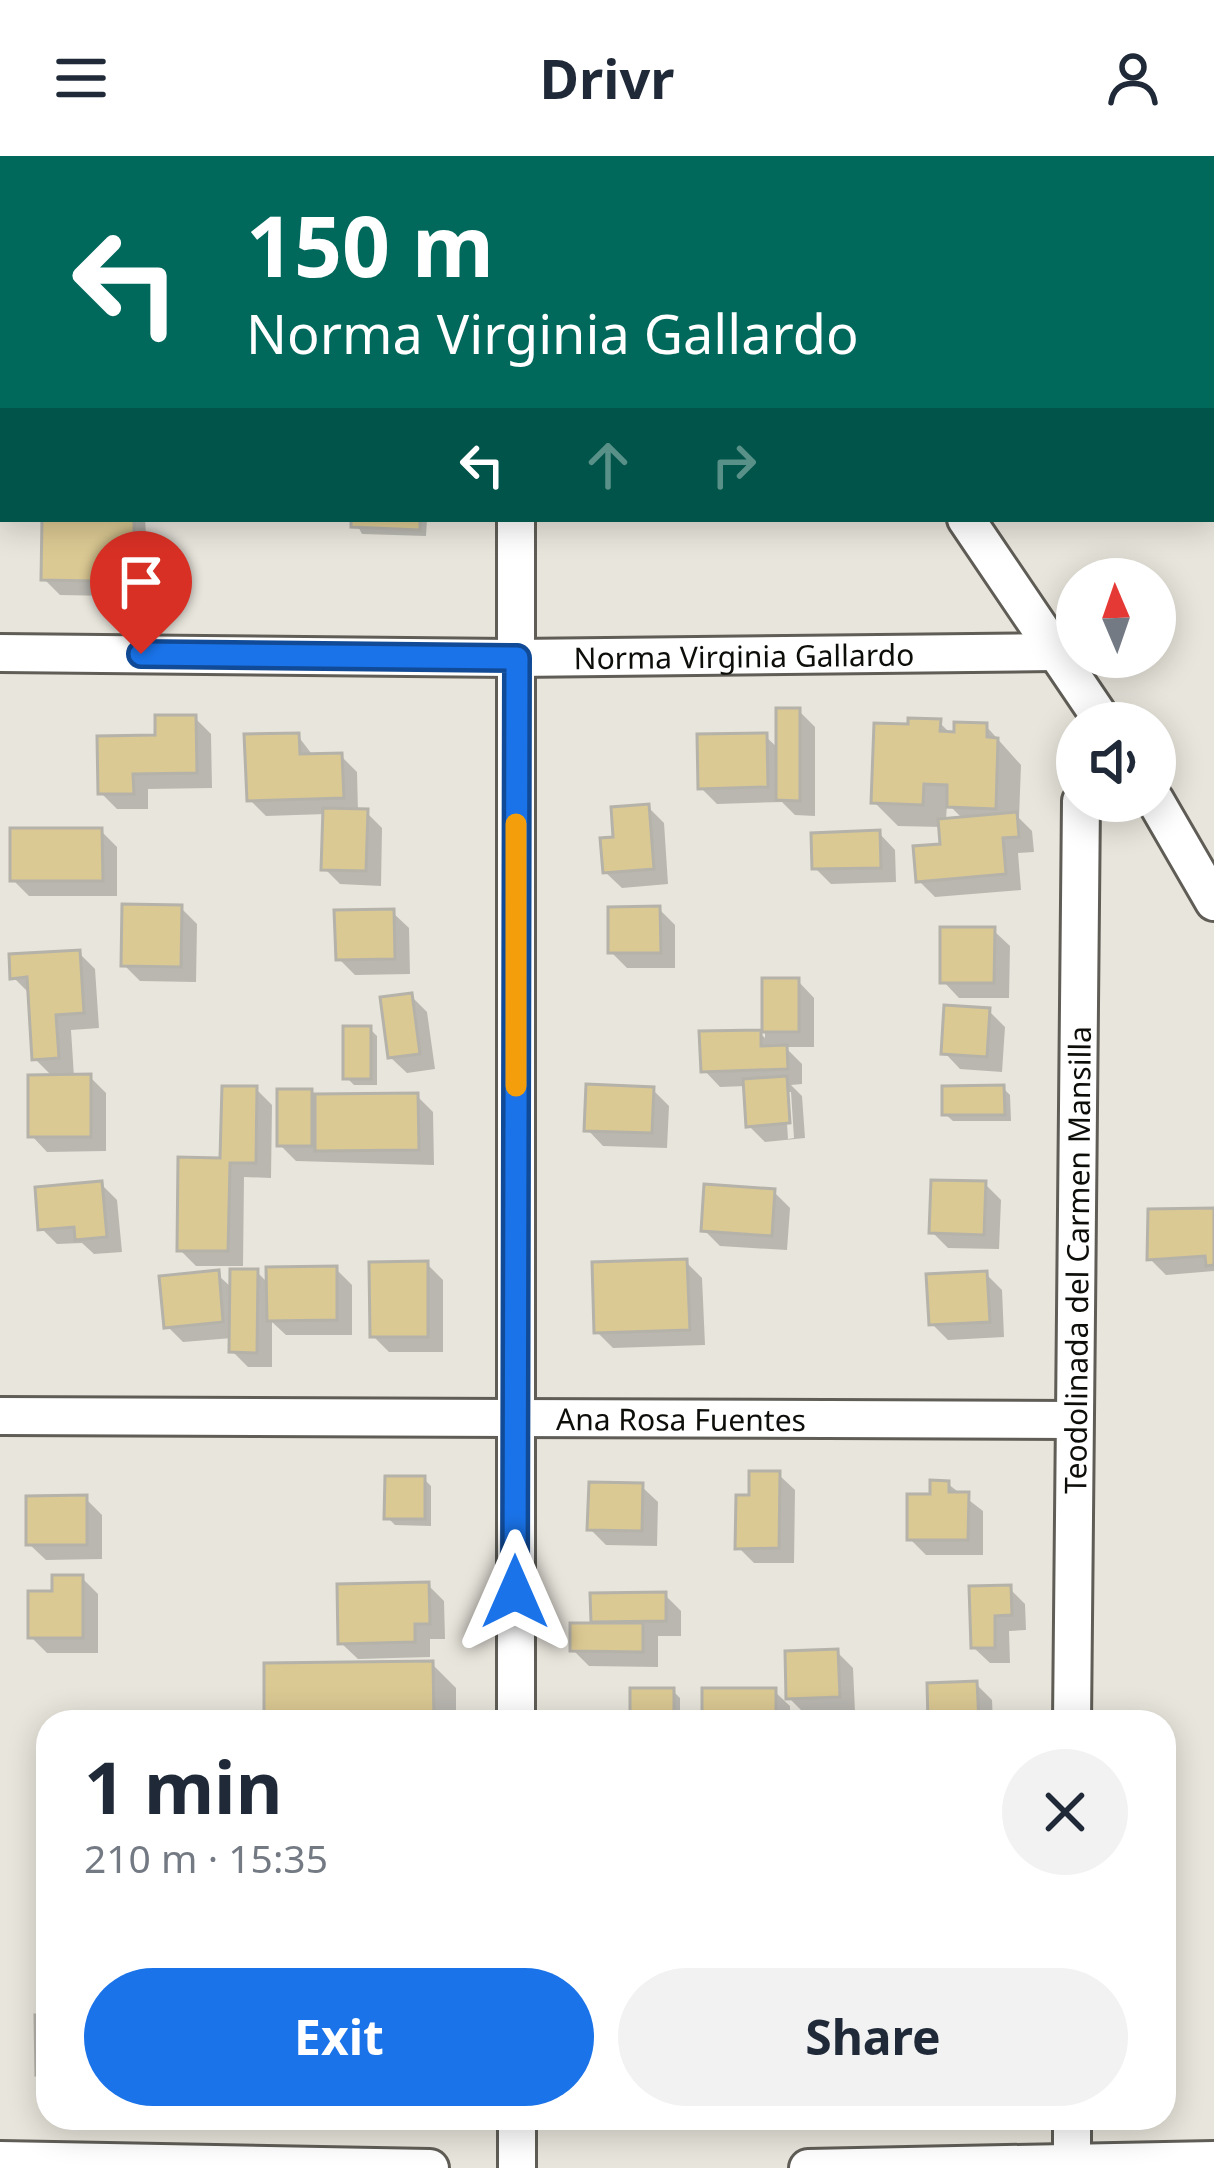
<!DOCTYPE html>
<meta charset="utf-8">
<style>
:root{--surface:#fff;--page:#f2f2f3;--text:#1f2937;--muted:#747a83;--accent:#1a73e8}
body{margin:0;font-family:"Noto Sans",sans-serif;background:var(--page);color:var(--text);height:100vh;display:flex;flex-direction:column;font-size:45px;white-space:nowrap}
*{box-sizing:border-box;margin:0}
p{font-size:39px;color:var(--muted)}
.icon{flex:none;width:66px;height:66px;fill:none;stroke:currentColor;stroke-width:2;stroke-linecap:round;stroke-linejoin:round}
.map{position:relative;flex:1;overflow:hidden}
.panel{position:absolute;left:36px;top:1554px;width:1140px;height:420px;display:flex;flex-direction:column;background:var(--surface);border-radius:36px;box-shadow:0 6px 30px #0003}
.panel>*{flex:none}
.banner{position:absolute;left:0px;top:0px;width:1215px;height:366px;box-shadow:0 6px 30px #0003;background:#00695c;color:#fff;overflow:hidden}
.needle{width:78px;rotate:358deg}
.fabs{position:absolute;left:1056px;top:402px;display:grid;gap:24px}
.fabs a{display:grid;place-items:center;width:120px;height:120px;border-radius:50%;background:var(--surface);box-shadow:0 6px 30px #0003;font-size:60px}
.pin{position:absolute;display:grid;place-items:center;width:102px;height:102px;color:#fff;margin:-123px -51px;border-radius:50% 50% 50% 0;rotate:-45deg;box-shadow:0 0 12px #0007}
.pin .icon{rotate:45deg}
.me{position:absolute;width:132px;margin:-66px;rotate:0deg;stroke-linejoin:round;filter:drop-shadow(0 0 9px #0008)}
.turn{display:flex;align-items:center;gap:42px;height:252px;padding:0 48px;font-size:54px}
.turn .icon{width:156px;height:156px;stroke-width:2.5}
.turn b{display:block;font-size:84px;line-height:102px}
.lanes{display:flex;align-items:center;height:114px;padding:0 48px;background:#0003;justify-content:center;gap:60px;direction:ltr}
.lanes .off{opacity:.35}
.round{display:grid;place-items:center;flex:none;width:126px;height:126px;border-radius:63px;background:var(--page)}
.overview{display:flex;align-items:center;justify-content:space-between;height:204px;padding:0 48px}
h1{font-size:72px;font-weight:700;line-height:90px}
.cta{display:flex;gap:24px;margin-top:auto;padding:24px 48px}
.cta a{flex:1;height:138px;border-radius:72px;background:var(--accent);color:#fff;font-size:48px;font-weight:700;line-height:138px;text-align:center}
.cta a+a{background:var(--page);color:var(--text)}
header{display:flex;justify-content:space-between;align-items:center;height:156px;padding:0 48px;background:var(--surface);font-size:54px;font-weight:700}
.map>svg:first-child{display:block}
.shadow{fill:#0003;fill-rule:evenodd}
.building{fill:#dbc993;stroke:#b5b2aa;stroke-width:3}
.lines{fill:none;stroke-linecap:round;stroke-linejoin:round}
.street-casing{stroke:#5f5d56;stroke-width:42}
.street{stroke:#fff;stroke-width:36}
.route-casing{stroke:#114b97;stroke-width:30}
.route{stroke:#1a73e8;stroke-width:21}
.slow{stroke:#f59e0b;stroke-width:21}
.labels{text-anchor:middle;dominant-baseline:central;stroke-width:12;stroke-linejoin:round;paint-order:stroke}
.street-label{font-size:30px;fill:#0d0d0a;stroke:#f5f2ea}
</style>
<header><svg class="icon" aria-label="menu" viewBox="0 0 24 24"><path d="M4 6h16M4 12h16M4 18h16"/></svg>Drivr<svg class="icon" aria-label="person" viewBox="0 0 24 24"><circle cx="12" cy="8" r="4"/><path d="M4 21q1-7 8-7t8 7"/></svg></header>
<div class="map">
<svg width="1214" height="2012" viewBox="0 0 1214 2012">
<rect width="100%" height="100%" fill="#e8e5dc"/>
<path class="shadow" d="M 51,0 L 110,0 L 110,3 L 51,3 Z
M 355,0 L 412,0 L 415,3 L 355,3 Z
M 45,363 L 145,363 L 149,425 L 111,425 L 111,440 L 60,439 L 44,423 Z
M 354,363 L 427,363 L 426,380 L 362,378 Z
M 799,555 L 815,571 L 815,660 L 795,659 L 782,646 L 717,648 L 701,632 L 765,580 L 779,593 Z
M 195,562 L 211,578 L 212,632 L 148,633 L 148,653 L 117,653 L 101,637 L 158,582 Z
M 940,567 L 952,579 L 986,570 L 1021,609 L 1019,662 L 1032,675 L 1034,696 L 1018,697 L 1021,734 L 935,741 L 919,725 L 943,690 L 942,671 L 898,670 L 874,646 ZM 947,647 L 964,664 L 946,665 Z
M 298,580 L 314,601 L 341,600 L 357,616 L 358,656 L 366,656 L 382,672 L 381,730 L 340,728 L 324,712 L 326,658 L 266,660 L 250,644 Z
M 648,651 L 664,667 L 668,728 L 622,732 L 605,716 L 616,684 Z
M 101,675 L 117,691 L 117,740 L 29,740 L 13,724 Z
M 879,677 L 895,694 L 896,726 L 831,728 L 815,712 Z
M 181,752 L 197,768 L 196,826 L 140,825 L 124,809 Z
M 659,753 L 675,769 L 675,812 L 627,812 L 611,796 Z
M 392,756 L 409,772 L 410,818 L 355,819 L 339,803 Z
M 993,774 L 1010,790 L 1009,842 L 959,842 L 943,825 Z
M 79,797 L 95,813 L 99,872 L 71,874 L 74,921 L 90,921 L 106,937 L 106,995 L 47,996 L 31,979 L 54,922 L 35,903 L 31,839 L 13,821 Z
M 765,825 L 798,825 L 814,842 L 814,891 L 785,891 L 802,908 L 802,928 L 791,929 L 802,940 L 805,982 L 765,986 L 749,970 L 746,930 L 720,931 L 704,914 L 760,877 L 765,882 ZM 785,936 L 791,936 L 794,982 L 788,983 Z
M 411,840 L 427,856 L 435,913 L 407,917 L 390,901 Z
M 989,855 L 1005,871 L 1002,916 L 960,913 L 944,896 Z
M 370,873 L 377,880 L 377,929 L 354,929 L 346,921 Z
M 1003,932 L 1010,939 L 1011,965 L 953,965 L 945,958 Z
M 256,933 L 272,949 L 271,1022 L 244,1021 L 243,1110 L 196,1110 L 180,1094 Z
M 653,934 L 669,950 L 667,992 L 603,990 L 587,973 Z
M 311,936 L 316,941 L 417,940 L 433,956 L 434,1009 L 296,1005 L 280,989 Z
M 101,1028 L 117,1044 L 122,1096 L 94,1098 L 82,1087 L 57,1088 L 41,1072 Z
M 985,1028 L 1001,1044 L 999,1093 L 948,1092 L 932,1076 Z
M 774,1036 L 790,1052 L 787,1094 L 720,1090 L 704,1074 Z
M 1214,1051 L 1214,1115 L 1166,1119 L 1150,1103 L 1151,1056 Z
M 686,1106 L 702,1122 L 705,1189 L 613,1192 L 597,1176 Z
M 427,1108 L 443,1124 L 443,1196 L 389,1196 L 373,1180 Z
M 336,1113 L 352,1129 L 352,1179 L 286,1179 L 272,1166 L 272,1211 L 248,1211 L 232,1195 L 232,1182 L 183,1186 L 167,1170 L 217,1118 L 233,1133 L 257,1116 L 270,1129 Z
M 986,1118 L 1002,1134 L 1004,1181 L 948,1184 L 932,1168 Z
M 778,1318 L 795,1334 L 794,1407 L 754,1407 L 738,1391 L 752,1342 Z
M 424,1323 L 431,1330 L 431,1370 L 395,1369 L 387,1361 Z
M 948,1328 L 983,1355 L 983,1399 L 926,1399 L 910,1383 L 933,1341 Z
M 641,1330 L 658,1346 L 657,1390 L 606,1389 L 590,1373 Z
M 85,1342 L 102,1359 L 102,1403 L 46,1404 L 29,1388 Z
M 82,1422 L 98,1438 L 98,1497 L 47,1497 L 31,1481 L 55,1438 Z
M 428,1429 L 444,1445 L 445,1483 L 430,1483 L 430,1501 L 358,1503 L 341,1487 Z
M 1009,1432 L 1025,1448 L 1026,1474 L 1009,1475 L 1010,1507 L 990,1507 L 973,1491 Z
M 665,1439 L 681,1455 L 681,1480 L 658,1480 L 658,1511 L 589,1510 L 573,1494 L 594,1470 L 593,1440 Z
M 837,1496 L 853,1512 L 855,1556 L 805,1558 L 790,1543 L 790,1566 L 705,1566 L 774,1535 L 790,1550 L 788,1498 Z
M 432,1508 L 456,1532 L 456,1566 L 267,1566 Z
M 976,1528 L 992,1544 L 993,1566 L 931,1566 Z
M 673,1535 L 680,1542 L 680,1565 L 640,1565 L 633,1558 Z"/>
<path class="building" d="M 42,363 L 134,363 L 134,411 L 96,410 L 96,425 L 41,424 Z
M 351,363 L 420,363 L 420,374 L 351,371 Z
M 776,552 L 800,552 L 800,645 L 776,644 Z
M 155,559 L 196,559 L 197,617 L 133,618 L 134,638 L 98,638 L 97,580 L 155,579 Z
M 908,562 L 941,563 L 940,575 L 954,576 L 954,566 L 987,567 L 987,581 L 998,582 L 996,653 L 947,651 L 947,629 L 924,628 L 923,649 L 871,647 L 874,567 L 908,568 Z
M 299,577 L 300,598 L 342,597 L 344,642 L 247,645 L 244,578 Z
M 767,577 L 768,631 L 698,633 L 697,578 Z
M 649,648 L 654,713 L 603,717 L 600,682 L 613,681 L 611,651 Z
M 323,652 L 368,653 L 366,715 L 321,714 Z
M 1017,656 L 1019,681 L 1003,682 L 1006,718 L 916,726 L 913,690 L 940,688 L 938,663 Z
M 10,672 L 102,672 L 103,725 L 10,725 Z
M 880,674 L 881,712 L 812,713 L 811,677 Z
M 122,748 L 182,749 L 181,811 L 121,810 Z
M 660,750 L 661,797 L 608,797 L 608,751 Z
M 394,753 L 395,803 L 336,804 L 334,754 Z
M 940,771 L 995,771 L 994,827 L 940,827 Z
M 80,794 L 84,857 L 56,859 L 59,902 L 32,904 L 27,821 L 10,823 L 9,798 Z
M 762,822 L 799,822 L 799,876 L 762,876 Z
M 412,837 L 420,898 L 388,902 L 380,841 Z
M 944,849 L 990,852 L 987,901 L 941,898 Z
M 343,870 L 371,870 L 371,923 L 343,923 Z
M 761,874 L 761,890 L 787,889 L 788,913 L 701,916 L 699,875 Z
M 91,918 L 91,981 L 28,981 L 28,919 Z
M 787,920 L 790,967 L 746,971 L 743,923 Z
M 586,928 L 654,931 L 652,977 L 584,975 Z
M 1004,929 L 1005,959 L 942,959 L 942,930 Z
M 222,930 L 257,930 L 256,1007 L 230,1007 L 228,1095 L 177,1095 L 178,1001 L 220,1002 Z
M 277,933 L 312,933 L 312,990 L 277,990 Z
M 418,937 L 419,994 L 315,995 L 315,938 Z
M 931,1024 L 986,1025 L 984,1079 L 929,1077 Z
M 102,1025 L 107,1081 L 75,1084 L 74,1071 L 38,1074 L 35,1031 Z
M 704,1028 L 775,1033 L 772,1080 L 701,1075 Z
M 1214,1052 L 1214,1109 L 1206,1110 L 1205,1100 L 1147,1104 L 1148,1053 Z
M 687,1103 L 690,1174 L 594,1177 L 592,1106 Z
M 428,1105 L 428,1181 L 370,1181 L 369,1106 Z
M 337,1110 L 337,1164 L 267,1165 L 266,1111 Z
M 230,1113 L 258,1113 L 257,1197 L 229,1196 Z
M 219,1114 L 223,1166 L 164,1172 L 159,1120 Z
M 987,1115 L 990,1166 L 929,1169 L 926,1118 Z
M 749,1315 L 780,1315 L 779,1392 L 735,1393 L 736,1339 L 749,1339 Z
M 385,1320 L 425,1320 L 425,1363 L 384,1363 Z
M 930,1324 L 949,1325 L 949,1336 L 969,1336 L 968,1384 L 907,1384 L 907,1338 L 930,1338 Z
M 589,1326 L 643,1327 L 642,1375 L 587,1374 Z
M 87,1339 L 87,1389 L 26,1389 L 26,1340 Z
M 52,1419 L 83,1419 L 83,1482 L 28,1482 L 28,1435 L 52,1435 Z
M 429,1426 L 430,1468 L 415,1468 L 415,1486 L 338,1488 L 337,1428 Z
M 1011,1429 L 1012,1459 L 995,1460 L 995,1492 L 971,1492 L 969,1430 Z
M 666,1436 L 666,1465 L 591,1466 L 590,1437 Z
M 570,1467 L 643,1467 L 643,1496 L 570,1495 Z
M 838,1493 L 840,1541 L 786,1543 L 785,1495 Z
M 433,1505 L 434,1566 L 264,1566 L 264,1507 Z
M 977,1525 L 979,1566 L 928,1566 L 927,1527 Z
M 630,1532 L 674,1532 L 674,1559 L 630,1559 Z
M 702,1532 L 776,1532 L 776,1566 L 702,1566 Z
M 40,1779 L 48,1779 L 48,1842 L 41,1842 Z
M 35,1859 L 48,1859 L 48,1919 L 36,1919 Z"/>
<g class="lines">
<g class="street-casing">
<g id="street">
<path d="M 516,0 L 516,3"/>
<path d="M 727,0 L 729,3"/>
<path d="M 966,363 L 1104,567"/>
<path id="s1" d="M 0,497 L 516,502 L 1053,496"/>
<path d="M 1155,644 L 1214,746"/>
<path id="s2" d="M 0,1260 L 1072,1264"/>
<path d="M 516,1566 L 516,363"/>
<path id="s3" d="M 1072,1566 L 1081,645"/>
<path d="M 517,1962 L 517,2012"/>
<path d="M 1072,1962 L 1072,2012"/>
<path d="M 0,2004 L 430,2012"/>
<path d="M 808,2012 L 1214,2004"/>
</g>
</g>
<use href="#street" class="street"/>
</g>
<g class="lines">
<g class="route-casing">
<path id="route" d="M 141,498 L 517,502 L 515,1436"/>
</g>
<use href="#route" class="route"/>
<path class="slow" d="M 516,930 L 516,668"/>
</g>
<g class="labels">
<g class="street-label">
<text stroke="none"><textPath href="#s1" startOffset="744">Norma Virginia Gallardo</textPath></text>
<text stroke="none"><textPath href="#s3" startOffset="462">Teodolinada del Carmen Mansilla</textPath></text>
<text stroke="none"><textPath href="#s2" startOffset="681">Ana Rosa Fuentes</textPath></text>
</g>
</g>
</svg>
<div class="fabs">
<a><svg class="needle" viewBox="-14 -14 28 28"><path d="M0-13l5 13h-10z" fill="#e53935"/><path d="M0 13l5-13h-10z" fill="#747a83"/></svg></a>
<a><svg class="icon" aria-label="sound" viewBox="0 0 24 24"><path d="M4 9h4l5-4v14l-5-4H4zM17 9q2 3 0 6"/></svg></a>
</div>
<div class="pin" style="left:141px;top:498px;background:#d93025"><svg class="icon" aria-label="arrive" viewBox="0 0 24 24"><path d="M6 21V4h12l-3 4 3 4H6"/></svg></div>
<svg class="me" style="left:515px;top:1436px" viewBox="-20 -20 40 40"><path d="M0-17L14 15 0 8-14 15z" fill="#1a73e8" stroke="#fff" stroke-width="4"/></svg>
<div class="banner">
<div class="turn"><svg class="icon" aria-label="left" viewBox="0 0 24 24"><path d="M17 20v-9H6M10 6l-5 5 5 5"/></svg><div><b>150 m</b>Norma Virginia Gallardo</div></div>
<div class="lanes"><svg class="icon" aria-label="left" viewBox="0 0 24 24"><path d="M17 20v-9H6M10 6l-5 5 5 5"/></svg><svg class="icon off" aria-label="ahead" viewBox="0 0 24 24"><path d="M12 20V5M6 11l6-6 6 6"/></svg><svg class="icon off" aria-label="right" viewBox="0 0 24 24"><path d="M7 20v-9h11M14 6l5 5-5 5"/></svg></div>
</div>
<section class="panel">
<div class="overview"><div><h1>1 min</h1><p>210 m · 15:35</p></div><a class="round"><svg class="icon" aria-label="close" viewBox="0 0 24 24"><path d="M6 6l12 12M18 6L6 18"/></svg></a></div>
<div class="cta"><a>Exit</a><a>Share</a></div>
</section>
</div>
